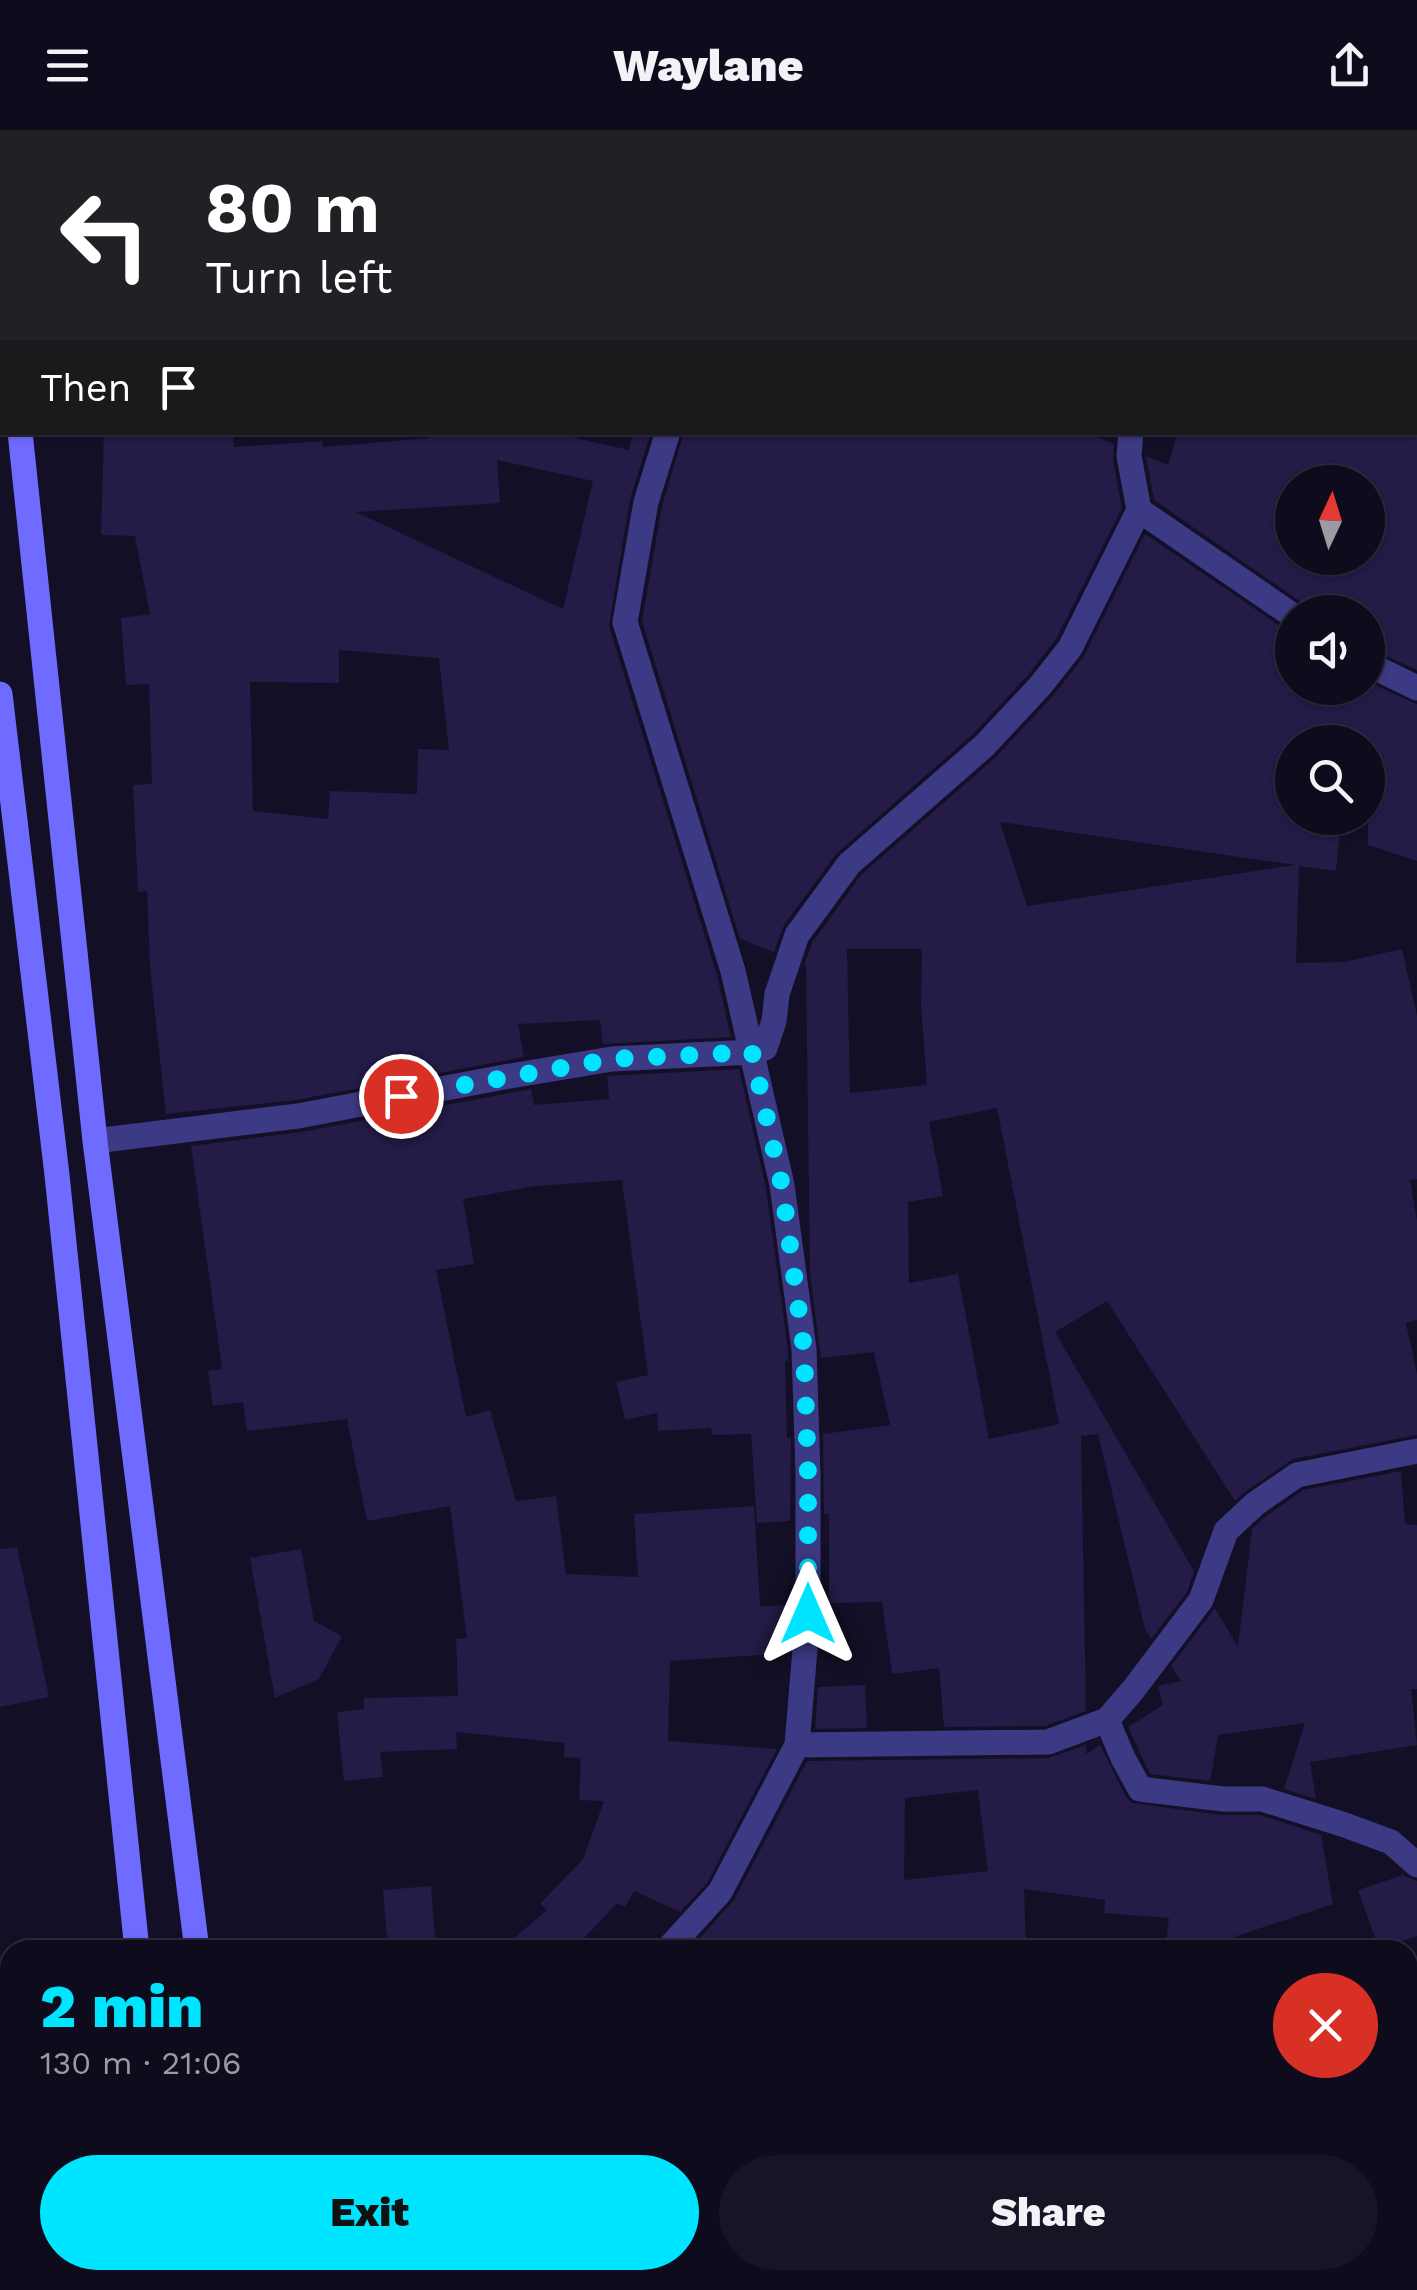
<!DOCTYPE html>
<meta charset="utf-8">
<style>
:root{--surface:#0e0b1c;--page:#171425;--text:#f1f3f6;--muted:#9b9ba3;--line:#2e2b3b;--accent:#00e5ff}
body{margin:0;font-family:"Work Sans",sans-serif;background:var(--page);color:var(--text);height:100vh;display:flex;flex-direction:column;font-size:38px;white-space:nowrap}
*{box-sizing:border-box;margin:0}
p{font-size:32px;color:var(--muted)}
.icon{flex:none;width:55px;height:55px;fill:none;stroke:currentColor;stroke-width:2;stroke-linecap:round;stroke-linejoin:round}
.map{position:relative;flex:1;overflow:hidden}
.panel{position:absolute;left:0px;top:1810px;width:1418px;height:350px;display:flex;flex-direction:column;background:var(--surface);border-radius:30px 30px 0 0;box-shadow:0 2px 8px #0004,0 0 0 2px var(--line)}
.panel>*{flex:none}
.hud{position:absolute;left:0px;top:0px;width:1418px;height:305px;box-shadow:0 2px 8px #0004,0 0 0 2px var(--line);background:#202124;color:#fff;overflow:hidden}
.needle{width:65px;rotate:4deg}
.fabs{position:absolute;left:1275px;top:335px;display:grid;gap:20px}
.fabs a{display:grid;place-items:center;width:110px;height:110px;border-radius:50%;background:var(--surface);box-shadow:0 2px 8px #0004,0 0 0 2px var(--line);font-size:50px}
.pin{position:absolute;display:grid;place-items:center;width:85px;height:85px;color:#fff;margin:-42px;border:5px solid #fff;border-radius:50%;box-shadow:0 2px 10px #0007}
.me{position:absolute;width:110px;margin:-55px;rotate:0deg;stroke-linejoin:round;filter:drop-shadow(0 0 8px #0008)}
.turn{display:flex;align-items:center;gap:35px;height:210px;padding:0 40px;font-size:45px}
.turn .icon{width:130px;height:130px;stroke-width:2.5}
.turn b{display:block;font-size:70px;line-height:85px}
.then{display:flex;align-items:center;height:95px;padding:0 40px;background:#0003;gap:20px;font-size:38px}
.round{display:grid;place-items:center;flex:none;width:105px;height:105px;border-radius:52px;background:var(--page)}
.headline{display:flex;align-items:center;justify-content:space-between;height:170px;padding:0 40px}
h1{font-size:60px;font-weight:800;line-height:75px;color:var(--accent)}
.cta{display:flex;gap:20px;margin-top:auto;padding:20px 40px}
.cta a{flex:1;height:115px;border-radius:60px;background:var(--accent);color:#111;font-size:40px;font-weight:800;line-height:115px;text-align:center}
.cta a+a{background:var(--page);color:var(--text)}
header{display:flex;justify-content:space-between;align-items:center;height:130px;padding:0 40px;background:var(--surface);font-size:45px;font-weight:800}
.map>svg:first-child{display:block}
.building{fill:#241b47;fill-rule:evenodd}
.lines{fill:none;stroke-linecap:round;stroke-linejoin:round}
.street{stroke:#3d3a85;stroke-width:25}
.secondary{stroke:#6f6bff;stroke-width:25}
.route{stroke:#00e5ff;stroke-width:18;stroke-dasharray:0 32.4}
</style>
<header><svg class="icon" aria-label="menu" viewBox="0 0 24 24"><path d="M4 6h16M4 12h16M4 18h16"/></svg>Waylane<svg class="icon" aria-label="share" viewBox="0 0 24 24"><path d="M12 15V3M7 8l5-5 5 5M5 13v7h14v-7"/></svg></header>
<div class="map">
<svg width="1417" height="2160" viewBox="0 0 1417 2160">
<rect width="100%" height="100%" fill="#130f26"/>
<path class="building" d="M 104,302 L 233,302 L 234,317 L 322,311 L 323,317 L 429,308 L 429,302 L 549,302 L 629,320 L 633,302 L 651,302 L 630,369 L 609,496 L 717,845 L 731,907 L 603,914 L 600,890 L 518,894 L 524,927 L 296,970 L 166,984 L 150,837 L 147,761 L 138,762 L 133,655 L 152,654 L 149,554 L 126,555 L 121,488 L 150,484 L 135,406 L 101,405 ZM 497,330 L 593,351 L 563,479 L 356,382 L 500,373 ZM 339,520 L 439,528 L 449,620 L 418,619 L 417,664 L 330,661 L 328,689 L 253,681 L 250,552 L 339,553 Z
M 684,302 L 1086,302 L 1114,314 L 1113,329 L 1122,378 L 1056,509 L 1028,545 L 973,604 L 836,724 L 784,795 L 774,822 L 740,809 L 642,491 L 662,376 Z
M 1178,302 L 1417,304 L 1417,540 L 1368,518 L 1368,482 L 1308,482 L 1301,472 L 1154,370 L 1146,326 L 1168,335 ZM 1292,352 L 1368,352 L 1368,428 L 1292,428 Z
M 1145,404 L 1283,498 L 1292,501 L 1292,558 L 1368,558 L 1368,552 L 1417,574 L 1417,731 L 1368,715 L 1368,612 L 1292,612 L 1292,688 L 1341,688 L 1336,741 L 1299,736 L 1296,833 L 1344,832 L 1402,819 L 1417,886 L 1417,1049 L 1410,1050 L 1417,1091 L 1417,1190 L 1406,1193 L 1417,1244 L 1417,1305 L 1293,1329 L 1246,1361 L 1235,1371 L 1107,1171 L 1055,1202 L 1194,1441 L 1187,1462 L 1151,1509 L 1145,1499 L 1098,1304 L 1081,1306 L 1086,1581 L 1045,1596 L 944,1597 L 939,1538 L 892,1544 L 882,1472 L 829,1473 L 829,1384 L 824,1384 L 823,1304 L 890,1295 L 874,1222 L 821,1228 L 810,1143 L 806,835 L 804,835 L 812,813 L 861,745 L 995,628 L 1053,566 L 1084,526 ZM 1000,692 L 1295,735 L 1027,776 ZM 847,819 L 922,819 L 921,875 L 927,955 L 850,963 ZM 997,978 L 1059,1294 L 989,1309 L 958,1144 L 909,1153 L 908,1072 L 943,1066 L 929,992 Z
M 739,939 L 766,1058 L 788,1220 L 788,1231 L 785,1231 L 787,1308 L 791,1308 L 790,1391 L 757,1393 L 751,1304 L 712,1305 L 711,1298 L 658,1301 L 657,1283 L 625,1290 L 616,1252 L 648,1245 L 622,1050 L 535,1056 L 463,1069 L 474,1134 L 436,1140 L 466,1287 L 490,1280 L 516,1371 L 556,1366 L 566,1444 L 638,1447 L 634,1384 L 754,1376 L 760,1476 L 792,1475 L 788,1523 L 670,1531 L 668,1611 L 777,1619 L 707,1753 L 680,1782 L 634,1761 L 625,1777 L 617,1773 L 573,1820 L 500,1820 L 547,1780 L 540,1774 L 583,1729 L 604,1671 L 579,1670 L 581,1628 L 564,1627 L 565,1613 L 456,1602 L 457,1619 L 380,1622 L 383,1647 L 344,1651 L 337,1582 L 364,1579 L 364,1568 L 458,1566 L 456,1509 L 467,1508 L 450,1376 L 367,1391 L 347,1289 L 247,1301 L 243,1272 L 213,1276 L 208,1241 L 222,1239 L 191,1016 L 301,1002 L 531,959 L 534,975 L 609,969 L 607,946 Z
M 1401,1341 L 1405,1394 L 1417,1395 L 1417,1559 L 1411,1559 L 1417,1615 L 1310,1632 L 1316,1669 L 1284,1659 L 1305,1593 L 1218,1605 L 1210,1651 L 1150,1644 L 1128,1597 L 1163,1575 L 1158,1556 L 1181,1551 L 1171,1536 L 1215,1478 L 1238,1517 L 1252,1399 L 1265,1387 L 1303,1360 Z
M 17,1417 L 49,1567 L 0,1577 L 0,1419 Z
M 301,1419 L 314,1491 L 342,1506 L 319,1549 L 275,1568 L 250,1428 Z
M 865,1555 L 867,1598 L 815,1599 L 818,1557 Z
M 1086,1615 L 1086,1624 L 1100,1615 L 1126,1667 L 1132,1673 L 1221,1685 L 1260,1685 L 1321,1705 L 1333,1774 L 1216,1813 L 1166,1812 L 1169,1788 L 1104,1783 L 1105,1770 L 1024,1759 L 1026,1820 L 907,1820 L 906,1810 L 790,1813 L 789,1820 L 689,1820 L 734,1770 L 807,1631 L 1048,1628 ZM 978,1660 L 988,1741 L 904,1750 L 905,1668 Z
M 1403,1745 L 1417,1751 L 1417,1806 L 1379,1819 L 1358,1760 Z
M 431,1756 L 436,1820 L 388,1820 L 383,1760 Z"/>
<g class="lines">
<path class="street" d="M 732,0 L 733,2
M 1174,2 L 1174,0
M 1139,380 L 1292,485
M 1368,534 L 1417,558
M 95,1011 L 298,986 L 504,947 L 612,929 L 752,922 L 765,918 L 774,891 L 777,864 L 797,805 L 849,734 L 984,616 L 1040,556 L 1070,518 L 1139,380 L 1129,326 L 1131,302
M 1107,1590 L 1123,1628 L 1140,1659 L 1223,1669 L 1262,1669 L 1342,1694 L 1391,1712 L 1417,1735
M 797,1615 L 1048,1612 L 1107,1590 L 1133,1560 L 1201,1470 L 1226,1401 L 1255,1374 L 1297,1345 L 1417,1321
M 667,1820 L 720,1762 L 797,1615 L 808,1483 L 808,1344 L 804,1219 L 782,1055 L 733,841 L 625,492 L 646,372 L 668,302
M 0,2080 L 10,2077
M 773,2150 L 773,2160"/>
<path class="secondary" d="M 0,116 L 2,139
M 20,302 L 95,1011 L 197,1820
M 0,564 L 57,1045 L 137,1820
M 188,2150 L 190,2160
M 250,2150 L 252,2160"/>
</g>
<g class="lines">
<path class="route" d="M 401,966 L 612,929 L 752,922 L 782,1056 L 804,1219 L 808,1344 L 808,1484"/>
</g>
</svg>
<div class="fabs">
<a><svg class="needle" viewBox="-14 -14 28 28"><path d="M0-13l5 13h-10z" fill="#e53935"/><path d="M0 13l5-13h-10z" fill="#9b9ba3"/></svg></a>
<a><svg class="icon" aria-label="sound" viewBox="0 0 24 24"><path d="M4 9h4l5-4v14l-5-4H4zM17 9q2 3 0 6"/></svg></a>
<a><svg class="icon" aria-label="search" viewBox="0 0 24 24"><circle cx="10" cy="10" r="6"/><path d="M15 15l6 6"/></svg></a>
</div>
<div class="pin" style="left:401px;top:966px;background:#d93025"><svg class="icon" aria-label="arrive" viewBox="0 0 24 24"><path d="M6 21V4h12l-3 4 3 4H6"/></svg></div>
<svg class="me" style="left:808px;top:1484px" viewBox="-20 -20 40 40"><path d="M0-17L14 15 0 8-14 15z" fill="#00e5ff" stroke="#fff" stroke-width="4"/></svg>
<div class="hud">
<div class="turn"><svg class="icon" aria-label="left" viewBox="0 0 24 24"><path d="M17 20v-9H6M10 6l-5 5 5 5"/></svg><div><b>80 m</b>Turn left</div></div>
<div class="then">Then<svg class="icon" aria-label="arrive" viewBox="0 0 24 24"><path d="M6 21V4h12l-3 4 3 4H6"/></svg></div>
</div>
<section class="panel">
<div class="headline"><div><h1>2 min</h1><p>130 m · 21:06</p></div><a class="round" style="background:#d93025;color:#fff"><svg class="icon" aria-label="close" viewBox="0 0 24 24"><path d="M6 6l12 12M18 6L6 18"/></svg></a></div>
<div class="cta"><a>Exit</a><a>Share</a></div>
</section>
</div>
